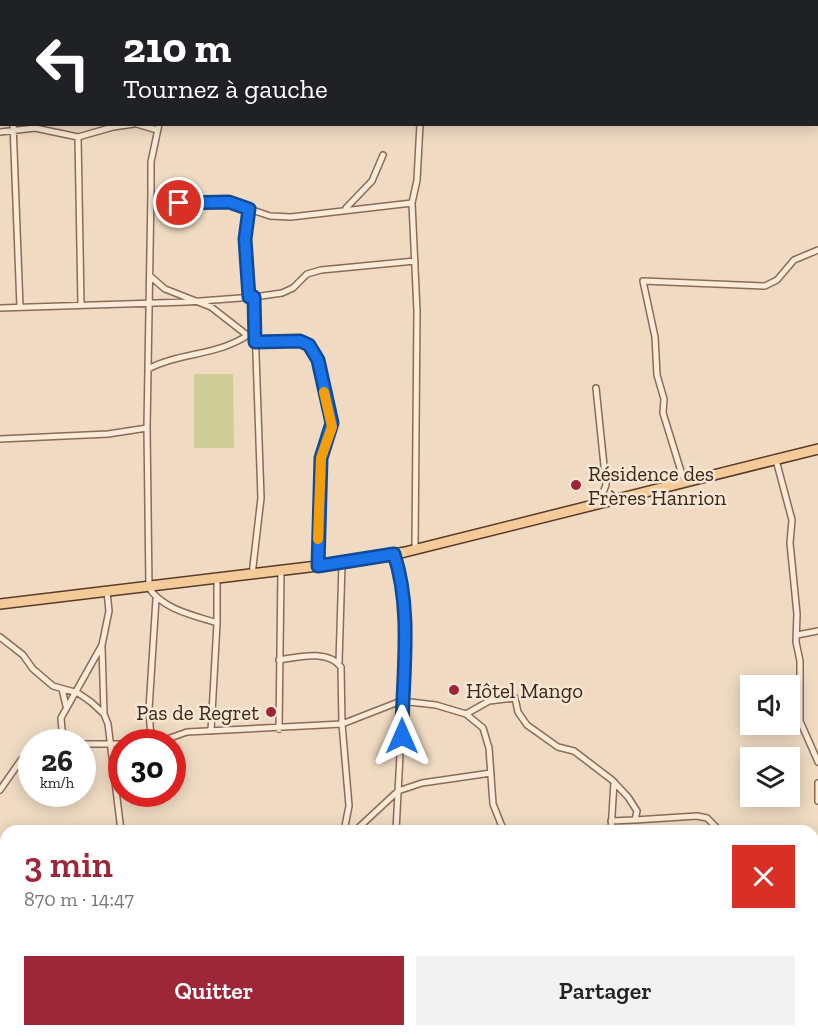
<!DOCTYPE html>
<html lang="fr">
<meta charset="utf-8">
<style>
:root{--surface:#fff;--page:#f2f2f2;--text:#222;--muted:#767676;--accent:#9d2639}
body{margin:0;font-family:"Zilla Slab",serif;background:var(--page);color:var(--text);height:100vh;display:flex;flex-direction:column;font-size:22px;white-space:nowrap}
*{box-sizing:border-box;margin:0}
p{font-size:20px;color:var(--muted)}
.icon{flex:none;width:33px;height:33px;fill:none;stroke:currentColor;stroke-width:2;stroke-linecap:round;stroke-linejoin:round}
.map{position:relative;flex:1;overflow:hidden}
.drawer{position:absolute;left:0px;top:825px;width:819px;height:212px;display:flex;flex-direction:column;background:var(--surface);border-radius:18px 18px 0 0;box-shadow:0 3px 15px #0003}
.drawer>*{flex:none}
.hud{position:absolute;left:0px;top:0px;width:819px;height:126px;box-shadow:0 3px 15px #0003;background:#202124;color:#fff;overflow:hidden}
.fabs{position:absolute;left:740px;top:675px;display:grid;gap:12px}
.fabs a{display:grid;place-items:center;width:60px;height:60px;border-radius:0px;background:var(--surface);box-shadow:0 3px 15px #0003;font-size:30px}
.speed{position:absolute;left:18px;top:729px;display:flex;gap:12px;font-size:30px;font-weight:700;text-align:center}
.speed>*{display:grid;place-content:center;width:78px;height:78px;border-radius:50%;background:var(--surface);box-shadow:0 3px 15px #0003;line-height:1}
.speed small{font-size:15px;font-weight:400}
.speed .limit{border:9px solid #d22;background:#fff;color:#111}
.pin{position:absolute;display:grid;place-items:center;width:51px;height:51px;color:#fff;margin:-26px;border:3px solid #fff;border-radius:50%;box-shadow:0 2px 6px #0007}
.me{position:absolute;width:66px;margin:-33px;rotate:0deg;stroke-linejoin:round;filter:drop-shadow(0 0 4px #0008)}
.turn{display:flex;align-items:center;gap:21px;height:126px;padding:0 24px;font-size:27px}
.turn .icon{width:78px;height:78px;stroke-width:2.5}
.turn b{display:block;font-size:42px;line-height:51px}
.round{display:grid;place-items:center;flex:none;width:63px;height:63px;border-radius:0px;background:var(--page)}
.headline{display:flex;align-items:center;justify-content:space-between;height:102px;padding:0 24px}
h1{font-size:36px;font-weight:600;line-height:45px;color:var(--accent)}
.button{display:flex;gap:12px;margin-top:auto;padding:12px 24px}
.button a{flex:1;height:69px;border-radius:0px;background:var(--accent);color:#fff;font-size:24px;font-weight:600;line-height:69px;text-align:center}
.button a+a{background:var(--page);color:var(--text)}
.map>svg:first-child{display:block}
.green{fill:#cfcc96}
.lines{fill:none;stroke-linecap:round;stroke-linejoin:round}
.minor-casing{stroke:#8b6b58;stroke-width:8}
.primary-casing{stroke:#583a2d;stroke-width:12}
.minor{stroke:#faead6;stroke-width:5}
.primary{stroke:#f5ca99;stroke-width:9}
.route-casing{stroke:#114b97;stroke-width:15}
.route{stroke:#1a73e8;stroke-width:10}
.slow{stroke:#f59e0b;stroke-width:10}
.poi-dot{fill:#9d2639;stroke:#f7e7d2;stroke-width:2}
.labels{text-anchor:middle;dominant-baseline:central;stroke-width:5;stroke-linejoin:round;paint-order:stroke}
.poi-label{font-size:21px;fill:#3a271d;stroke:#f7e7d2;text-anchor:start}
</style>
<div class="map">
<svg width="818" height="1036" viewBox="0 0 818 1036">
<rect width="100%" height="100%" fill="#f0dbc2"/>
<path class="green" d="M 194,374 L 233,374 L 234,448 L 194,448 Z
M 0,847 L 6,852 L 6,1030 L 301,1030 L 304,1036 L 0,1036 Z"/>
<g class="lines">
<g class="minor-casing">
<path id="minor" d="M 4,2 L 4,0
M 200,2 L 200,0
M 440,2 L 441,0
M 2,5 L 2,8
M 0,35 L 2,41
M 13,124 L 20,307
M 137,124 L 157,130
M 159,124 L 151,162 L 151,192 L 147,428 L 149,588 C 164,610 193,615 217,623
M 0,132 L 35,128 L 78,137 L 113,127 L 134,124
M 78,137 L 81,304
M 151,201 L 192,204 L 229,202 L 270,216 L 291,217 L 412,203
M 346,208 L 372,181 L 383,155
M 150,276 L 165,289 L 211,307 L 247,335
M 249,297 L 245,239 L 249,209
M 0,308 L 187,302 L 254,297 L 282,293 L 293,288 L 307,274 L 321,270 L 415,261
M 255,342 L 300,341 L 309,345 L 318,360 L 332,423 L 321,458 L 318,566
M 148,369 C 180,352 217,356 248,335
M 596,388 L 606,485 L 599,503
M 0,439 L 108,434 L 147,428
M 776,460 L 792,520 L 790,543 L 797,614 L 796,642 L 800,661 L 800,721 L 818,762
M 684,481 L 663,413 L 664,399 L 657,375 L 655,337 L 643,281 L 765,286 L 777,280 L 794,260 L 818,250
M 415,549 L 417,311 L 412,203 L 417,180 L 420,124
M 394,554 L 399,569 L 405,659 L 396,831
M 252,575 L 261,498 L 254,297
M 797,635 L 818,631
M 0,637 L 23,655 L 33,669 L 53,686 L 78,693 L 91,702 L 104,714 L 108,724 L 121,831
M 102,647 L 104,714
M 279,660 C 298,657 328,649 341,667 L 342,724 L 349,806 L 344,831
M 339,663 L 342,564
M 62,689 L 66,706
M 466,714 L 489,701 L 515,698 L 518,712 L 527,725 L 558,747 L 574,751 L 612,780 L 628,797 L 637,811 L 635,820 L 697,816 L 707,818 L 720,831
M 279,729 L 281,572
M 211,731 L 217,623 L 217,579
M 151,740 L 149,709 L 156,599
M 68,742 L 62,730 L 61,718 L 102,645 L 109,611 L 107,592
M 130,742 L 167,739 L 187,732 L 342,724 L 401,701 L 436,705 L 466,714 L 483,728 L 489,748 L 493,804 L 503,829 L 499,831
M 82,744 L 122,744
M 818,783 L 818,801
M 0,790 L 21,760 L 32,755
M 611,821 L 635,820
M 355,831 L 398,791 L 422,783 L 491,773
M 611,831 L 614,782
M 813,852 L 818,852
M 813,898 L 818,898
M 813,993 L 818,989
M 403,1036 L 404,1030"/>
</g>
<g class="primary-casing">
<path id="primary" d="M 0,604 L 351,562 L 405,552 L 818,449"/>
</g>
<use href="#minor" class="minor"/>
<use href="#primary" class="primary"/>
</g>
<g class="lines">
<g class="route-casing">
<path id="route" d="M 179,203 L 229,202 L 249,209 L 245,239 L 249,297 L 254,297 L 255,342 L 300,341 L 309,345 L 318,360 L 332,423 L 321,458 L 318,566 L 394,554 C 413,611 402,677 402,736"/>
</g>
<use href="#route" class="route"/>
<path class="slow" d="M 318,539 L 321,458 L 332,427 L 324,392"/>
</g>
<g class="poi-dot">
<circle cx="576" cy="485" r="6"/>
<circle cx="454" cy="690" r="6"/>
<circle cx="271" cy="712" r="6"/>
</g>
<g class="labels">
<g class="poi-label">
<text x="588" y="473">Résidence des<tspan x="588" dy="24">Frères Hanrion</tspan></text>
<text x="466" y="690">Hôtel Mango</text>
<text x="259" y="712" text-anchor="end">Pas de Regret</text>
</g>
</g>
</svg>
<div class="fabs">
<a><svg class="icon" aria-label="sound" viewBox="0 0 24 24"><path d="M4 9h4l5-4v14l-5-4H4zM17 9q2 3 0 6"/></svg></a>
<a><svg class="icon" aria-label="layers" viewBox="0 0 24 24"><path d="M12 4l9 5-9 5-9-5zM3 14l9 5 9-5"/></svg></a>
</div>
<div class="speed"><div>26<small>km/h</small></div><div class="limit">30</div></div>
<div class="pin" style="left:179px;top:203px;background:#d93025"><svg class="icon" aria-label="arrive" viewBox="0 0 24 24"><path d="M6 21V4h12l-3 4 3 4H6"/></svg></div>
<svg class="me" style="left:402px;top:736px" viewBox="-20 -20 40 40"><path d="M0-17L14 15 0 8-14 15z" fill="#1a73e8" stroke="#fff" stroke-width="4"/></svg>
<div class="hud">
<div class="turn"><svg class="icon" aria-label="left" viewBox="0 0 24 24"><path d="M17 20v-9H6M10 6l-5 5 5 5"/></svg><div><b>210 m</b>Tournez à gauche</div></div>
</div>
<section class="drawer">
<div class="headline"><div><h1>3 min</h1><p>870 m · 14:47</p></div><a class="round" style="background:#d93025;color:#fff"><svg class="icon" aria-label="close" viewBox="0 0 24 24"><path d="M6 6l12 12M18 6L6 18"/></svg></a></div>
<div class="button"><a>Quitter</a><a>Partager</a></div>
</section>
</div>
